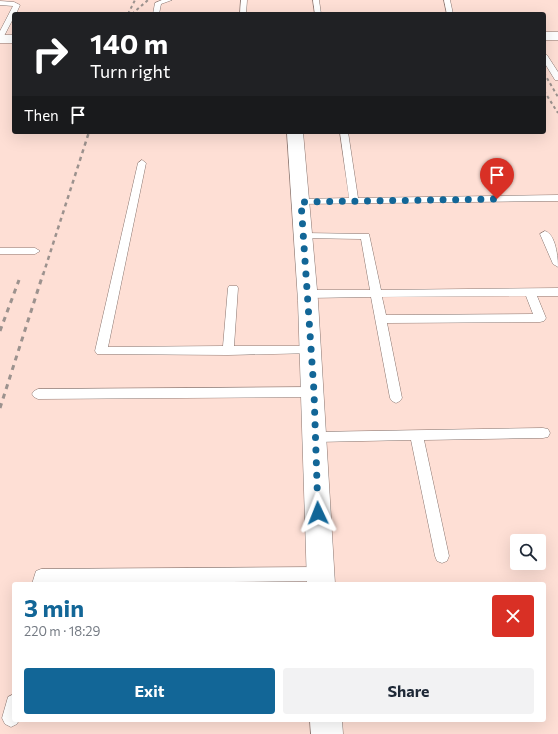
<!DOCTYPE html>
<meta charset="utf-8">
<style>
:root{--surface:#fff;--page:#f2f2f3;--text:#1f2937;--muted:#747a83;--accent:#126697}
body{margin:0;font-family:Commissioner,sans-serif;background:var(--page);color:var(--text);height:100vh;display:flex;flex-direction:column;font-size:15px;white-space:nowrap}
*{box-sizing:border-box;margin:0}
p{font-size:13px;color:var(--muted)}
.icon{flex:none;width:22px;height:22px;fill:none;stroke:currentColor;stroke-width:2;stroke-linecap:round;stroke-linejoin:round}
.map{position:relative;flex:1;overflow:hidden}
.panel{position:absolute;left:12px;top:582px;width:534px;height:140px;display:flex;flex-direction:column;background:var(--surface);border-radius:4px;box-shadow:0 4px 16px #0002}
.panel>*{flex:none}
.guide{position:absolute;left:12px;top:12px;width:534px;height:122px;border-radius:4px;box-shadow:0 4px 16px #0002;background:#202124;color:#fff;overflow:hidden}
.controls{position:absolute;left:510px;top:534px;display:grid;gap:8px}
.controls a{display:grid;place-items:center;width:36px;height:36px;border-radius:4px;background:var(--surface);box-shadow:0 4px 16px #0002;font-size:20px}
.pin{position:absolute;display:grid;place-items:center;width:34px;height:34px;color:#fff;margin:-41px -17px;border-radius:50% 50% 50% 0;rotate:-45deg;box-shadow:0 0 4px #0007}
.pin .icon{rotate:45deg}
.me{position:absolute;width:44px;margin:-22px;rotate:358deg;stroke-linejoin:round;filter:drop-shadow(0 0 3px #0008)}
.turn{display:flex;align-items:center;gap:14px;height:84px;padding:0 12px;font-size:18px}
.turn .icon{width:52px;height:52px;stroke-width:2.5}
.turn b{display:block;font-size:28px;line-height:34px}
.then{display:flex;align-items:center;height:38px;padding:0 12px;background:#0003;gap:8px;font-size:15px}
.round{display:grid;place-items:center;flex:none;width:42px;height:42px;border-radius:4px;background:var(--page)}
.summary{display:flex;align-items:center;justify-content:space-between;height:68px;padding:0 12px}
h1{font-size:24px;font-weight:700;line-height:30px;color:var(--accent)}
.action{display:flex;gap:8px;margin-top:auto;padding:8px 12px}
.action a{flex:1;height:46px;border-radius:4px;background:var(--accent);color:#fff;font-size:16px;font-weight:700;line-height:46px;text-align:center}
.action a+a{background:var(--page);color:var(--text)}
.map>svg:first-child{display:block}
.built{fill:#fedfd5;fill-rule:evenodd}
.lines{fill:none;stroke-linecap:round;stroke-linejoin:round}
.lane-casing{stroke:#89756f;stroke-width:1}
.street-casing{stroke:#89756f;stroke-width:1}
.lane{fill:#fff;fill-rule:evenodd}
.street{fill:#fff;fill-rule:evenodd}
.rail-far2{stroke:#9c928e;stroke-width:2;stroke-dasharray:3 3;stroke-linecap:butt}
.rail-far1{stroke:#9c928e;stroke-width:2.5;stroke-dasharray:4 4;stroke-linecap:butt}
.rail{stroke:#9c928e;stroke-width:3;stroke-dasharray:5 5;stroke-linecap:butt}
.route{stroke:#126697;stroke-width:7;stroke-dasharray:0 12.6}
</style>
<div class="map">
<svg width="558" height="734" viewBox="0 0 558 734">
<rect width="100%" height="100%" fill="#fdf0eb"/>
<path class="built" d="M 0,0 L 558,0 L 558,734 L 0,734 ZM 14,14 L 544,14 L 544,132 L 14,132 ZM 517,541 L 539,541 L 539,563 L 517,563 ZM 14,584 L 544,584 L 544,720 L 14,720 Z"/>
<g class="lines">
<g class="lane-casing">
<path id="lane" d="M 162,0 L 172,0 L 161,4 L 159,14 L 153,14 L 155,3 Z
M 241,0 L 247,0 L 246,14 L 240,14 Z
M 313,0 L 319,0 L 321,14 L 315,14 Z
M 444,0 L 450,0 L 453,14 L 447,14 Z
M 0,1 L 14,2 L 20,5 L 16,14 L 14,14 L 14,17 L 3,38 L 0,40 L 0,31 L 13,6 L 0,5 Z
M 544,55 L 547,55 L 558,72 L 558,80 L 555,80 L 544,62 Z
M 340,132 L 348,132 L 358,198 L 558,195 L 558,201 L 298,204 L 296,202 L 301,199 L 349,198 Z
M 142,160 L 146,163 L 108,347 L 223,346 L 228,288 L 229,286 L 237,286 L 238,288 L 234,346 L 311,346 L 315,347 L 317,350 L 315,353 L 228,355 L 97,354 L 95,351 L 138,163 Z
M 545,231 C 556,234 558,258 558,267 L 553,264 L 540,234 Z
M 304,233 L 369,234 L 381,290 L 558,288 L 558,296 L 537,296 L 546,318 L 544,321 L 540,322 L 387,323 L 402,398 L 400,401 L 396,403 L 392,401 L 390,398 L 371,297 L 307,298 L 303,297 L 302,294 L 303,291 L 307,290 L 370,290 L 361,239 L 300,238 L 299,236 ZM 526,296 L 533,314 L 386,315 L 382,297 Z
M 0,248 L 35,248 L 40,251 L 35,254 L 0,254 Z
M 314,387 L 318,389 L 320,392 L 318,395 L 314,397 L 38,399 L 34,397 L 32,394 L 34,391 L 38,389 Z
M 543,428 L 548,429 L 550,433 L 548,437 L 543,438 L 424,440 L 449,556 L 447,561 L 442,563 L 437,561 L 435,556 L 411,440 L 316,442 L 311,441 L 309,437 L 311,433 L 316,432 Z
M 321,567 L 326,569 L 329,574 L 326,579 L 321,581 L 32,584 L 36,571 L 41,569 Z
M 14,694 L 14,720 L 19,720 L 17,724 L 11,727 L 5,724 L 2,718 L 8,697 Z"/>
</g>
<g class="street-casing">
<path id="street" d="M 544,32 L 558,32 L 558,40 L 544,40 Z
M 0,35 L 14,35 L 14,43 L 0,43 Z
M 287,132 L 303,132 L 318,301 L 335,584 L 307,584 L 298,301 Z
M 310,720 L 342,720 L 343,734 L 311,734 Z"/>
</g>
<use href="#lane" class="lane"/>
<use href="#street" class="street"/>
<path class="rail-far2" d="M 128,14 L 135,0
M 132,14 L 148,0
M 544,73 L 558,97
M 544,91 L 558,113"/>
<path class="rail-far1" d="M 43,275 L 89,132"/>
<path class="rail" d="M 0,331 L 19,280
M 0,408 L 43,274"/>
</g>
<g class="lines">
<path class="route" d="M 318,513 L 314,392 L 301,202 L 497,199"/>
</g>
</svg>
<div class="controls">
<a><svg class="icon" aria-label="search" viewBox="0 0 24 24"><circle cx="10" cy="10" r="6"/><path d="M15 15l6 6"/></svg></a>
</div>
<div class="pin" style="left:497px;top:199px;background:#d93025"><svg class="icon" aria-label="arrive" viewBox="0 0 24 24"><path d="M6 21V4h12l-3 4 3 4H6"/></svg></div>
<svg class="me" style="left:318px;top:513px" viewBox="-20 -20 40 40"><path d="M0-17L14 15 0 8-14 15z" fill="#126697" stroke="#fff" stroke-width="4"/></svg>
<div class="guide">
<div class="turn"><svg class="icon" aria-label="right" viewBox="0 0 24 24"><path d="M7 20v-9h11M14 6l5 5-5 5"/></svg><div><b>140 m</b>Turn right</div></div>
<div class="then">Then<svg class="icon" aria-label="arrive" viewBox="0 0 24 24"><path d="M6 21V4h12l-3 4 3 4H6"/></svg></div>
</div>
<section class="panel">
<div class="summary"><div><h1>3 min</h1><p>220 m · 18:29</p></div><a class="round" style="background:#d93025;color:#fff"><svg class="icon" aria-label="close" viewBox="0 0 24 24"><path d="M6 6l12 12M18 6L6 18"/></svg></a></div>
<div class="action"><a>Exit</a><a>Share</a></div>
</section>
</div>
